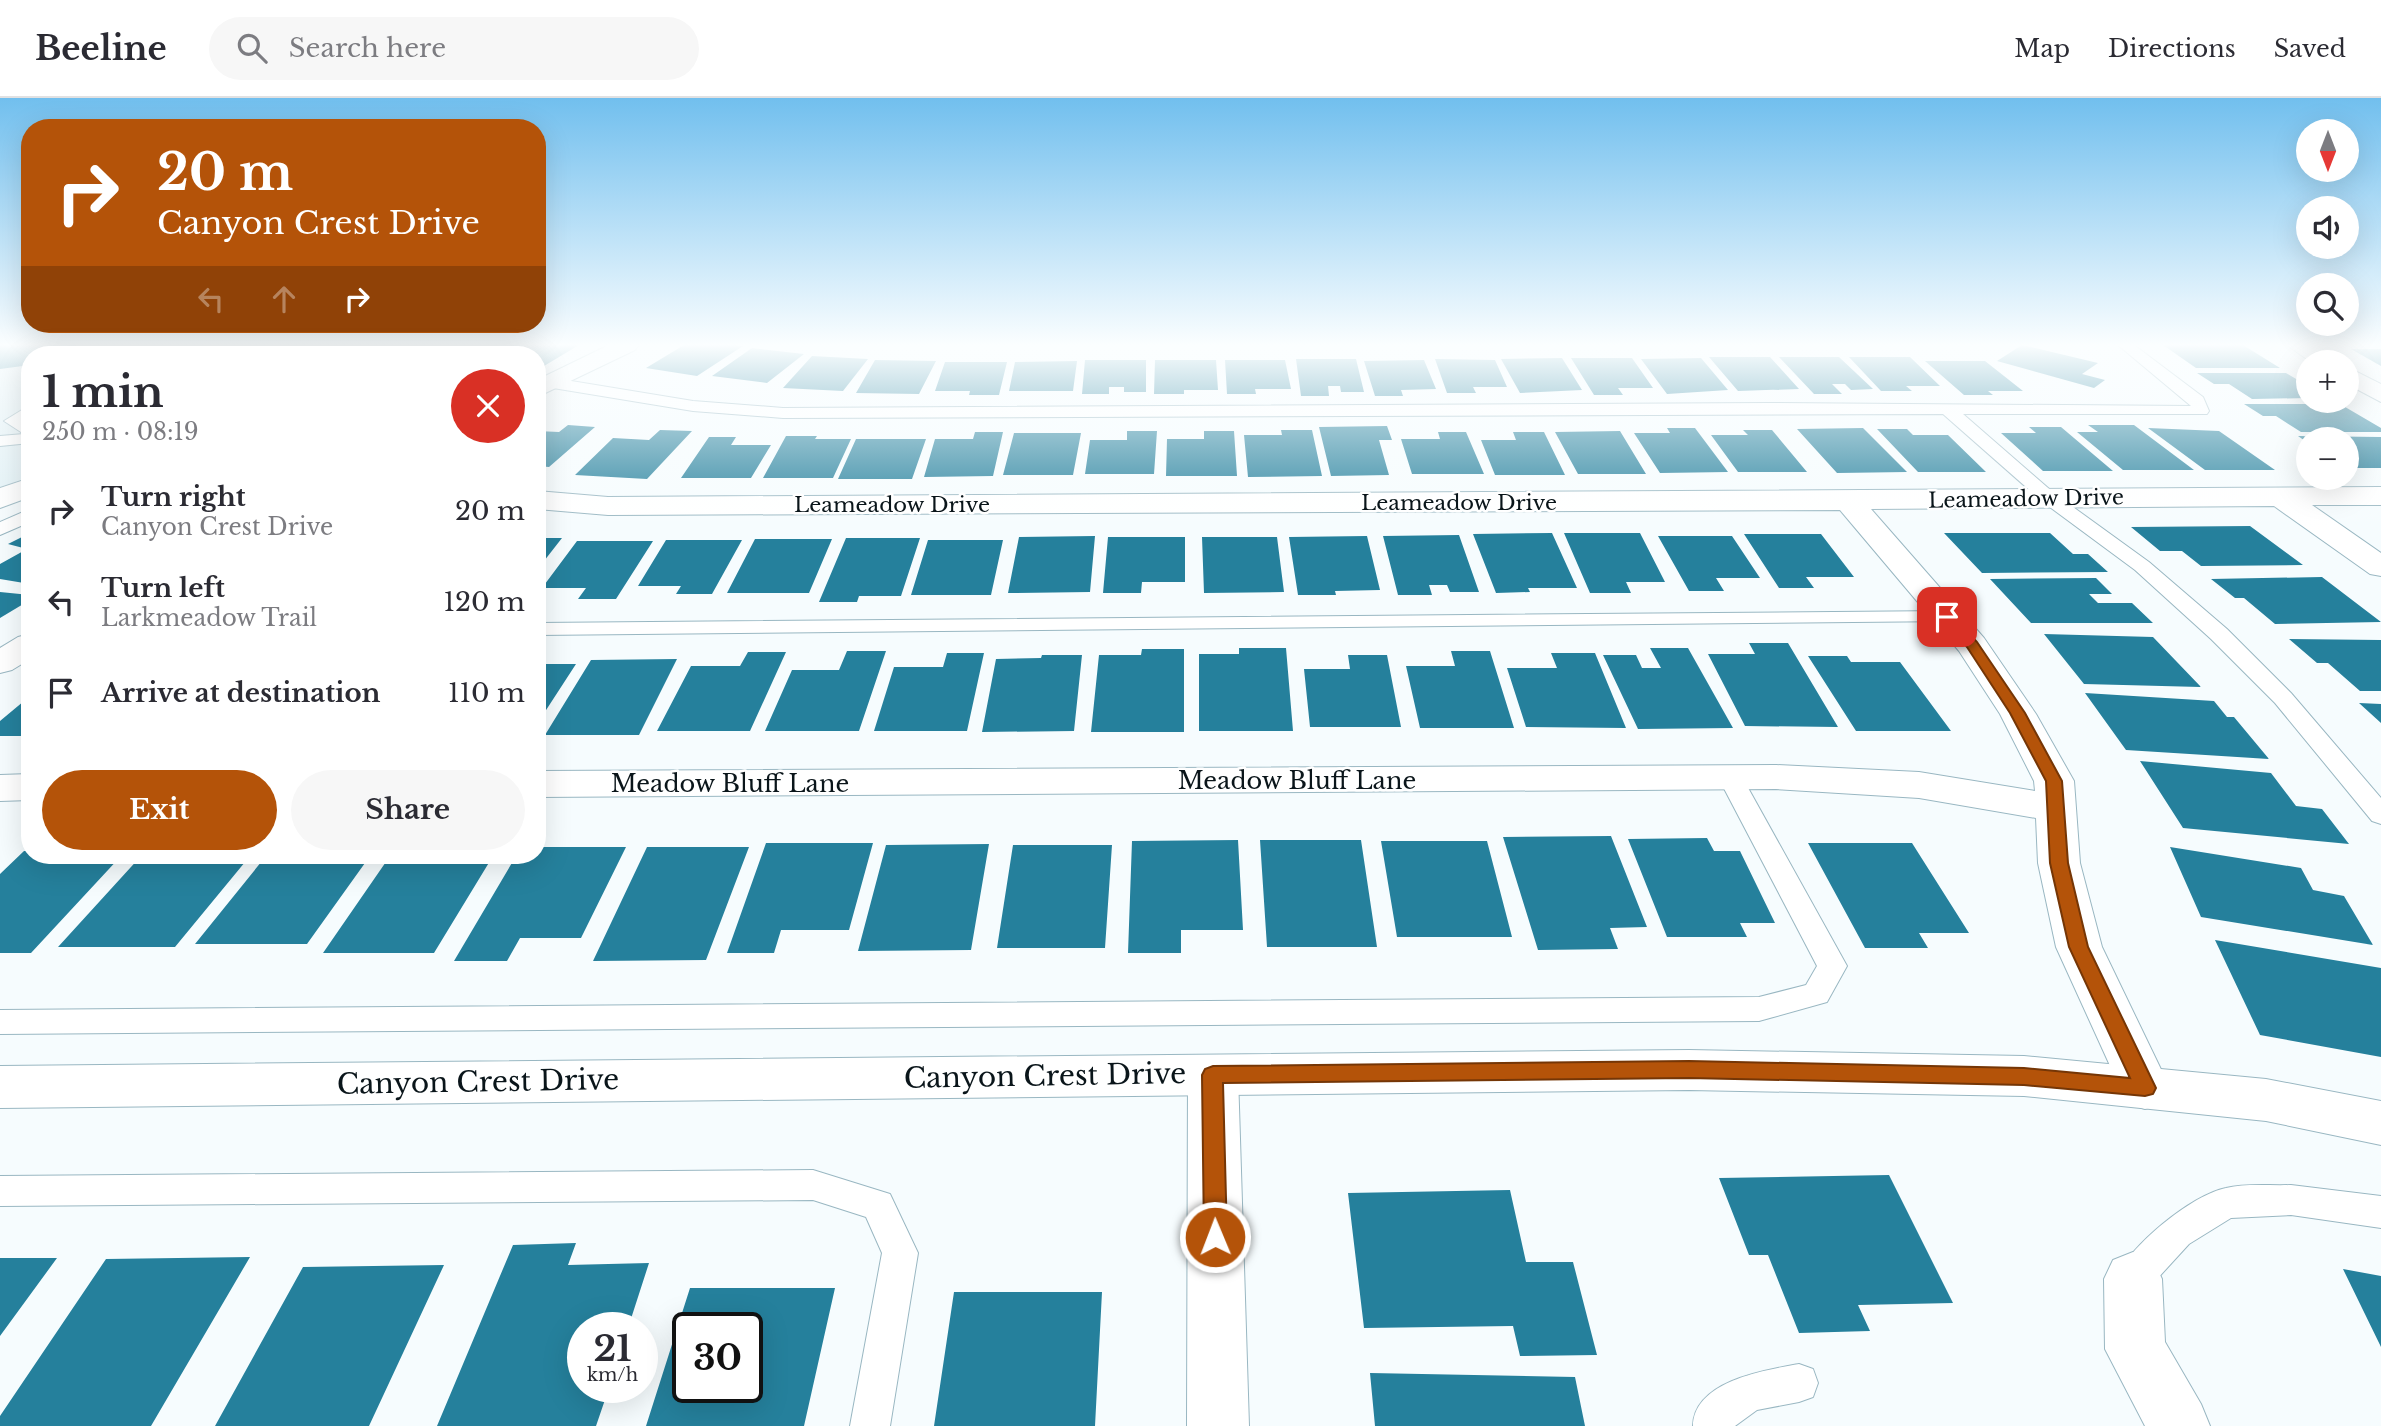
<!DOCTYPE html>
<meta charset="utf-8">
<style>
:root{--surface:#fff;--page:#f7f7f7;--text:#2b2b33;--muted:#7c7c81;--line:#e1e1e2;--accent:#b45309}
body{margin:0;font-family:"Libre Baskerville",serif;background:var(--page);color:var(--text);height:100vh;display:flex;flex-direction:column;font-size:26px;white-space:nowrap}
*{box-sizing:border-box;margin:0}
p{font-size:23px;color:var(--muted)}
.icon{flex:none;width:38px;height:38px;fill:none;stroke:currentColor;stroke-width:2;stroke-linecap:round;stroke-linejoin:round}
.map{position:relative;flex:1;overflow:hidden}
.side{position:absolute;left:21px;top:248px;width:525px;height:518px;display:flex;flex-direction:column;background:var(--surface);border-radius:28px;box-shadow:0 7px 28px #0002}
.side>*{flex:none}
.top-card{position:absolute;left:21px;top:21px;width:525px;height:214px;border-radius:28px;box-shadow:0 7px 28px #0002;background:#b45309;color:#fff;overflow:hidden}
.needle{width:46px;rotate:180deg}
.fabs{position:absolute;left:2296px;top:21px;display:grid;gap:14px}
.fabs a{display:grid;place-items:center;width:63px;height:63px;border-radius:50%;background:var(--surface);box-shadow:0 7px 28px #0002;font-size:35px}
.speed{position:absolute;left:567px;top:1214px;display:flex;gap:14px;font-size:35px;font-weight:700;text-align:center}
.speed>*{display:grid;place-content:center;width:91px;height:91px;border-radius:50%;background:var(--surface);box-shadow:0 7px 28px #0002;line-height:1}
.speed small{font-size:18px;font-weight:400}
.speed .limit{border:4px solid #111;border-radius:10px;background:#fff;color:#111}
.pin{position:absolute;display:grid;place-items:center;width:60px;height:60px;color:#fff;margin:-30px;border-radius:14px;box-shadow:0 4px 10px #0006}
.me{position:absolute;width:77px;margin:-38px;rotate:359deg;stroke-linejoin:round;filter:drop-shadow(0 0 5px #0008)}
.turn{display:flex;align-items:center;gap:24px;height:147px;padding:0 21px;font-size:32px}
.turn .icon{width:91px;height:91px;stroke-width:2.5}
.turn b{display:block;font-size:49px;line-height:60px}
.lanes{display:flex;align-items:center;height:66px;padding:0 21px;background:#0003;justify-content:center;gap:35px;direction:ltr}
.lanes .off{opacity:.35}
.round{display:grid;place-items:center;flex:none;width:74px;height:74px;border-radius:37px;background:var(--page)}
.headline{display:flex;align-items:center;justify-content:space-between;height:119px;padding:0 21px}
h1{font-size:42px;font-weight:700;line-height:52px}
.primary-button{display:flex;gap:14px;margin-top:auto;padding:14px 21px}
.primary-button a{flex:1;height:80px;border-radius:42px;background:var(--accent);color:#fff;font-size:28px;font-weight:700;line-height:80px;text-align:center}
.primary-button a+a{background:var(--page);color:var(--text)}
ul{padding:0;list-style:none}
li{display:flex;align-items:center;gap:21px;height:91px;padding:0 21px}
li div{flex:1}
li b{display:block;font-size:26px}
li em{font-style:normal}
header{display:flex;align-items:center;gap:42px;box-sizing:border-box;height:98px;padding:0 35px;background:var(--surface);border-bottom:2px solid var(--line)}
header strong{font-size:33px}
nav{display:flex;gap:38px;margin-inline-start:auto;font-size:24px}
.search{width:490px;height:63px;background:var(--page);display:flex;align-items:center;gap:18px;box-sizing:border-box;padding:0 24px;border-radius:38px;color:var(--muted);font-size:26px}
.map>svg:first-child{display:block}
.built{fill:#e2f2f7}
.building{fill:#25809c;fill-rule:evenodd}
.lines{fill:none;stroke-linecap:round;stroke-linejoin:round}
.service-casing{stroke:#99b7c2;stroke-width:2}
.minor-casing{stroke:#99b7c2;stroke-width:2}
.tertiary-casing{stroke:#99b7c2;stroke-width:2}
.service{fill:#fff;fill-rule:evenodd}
.minor{fill:#fff;fill-rule:evenodd}
.tertiary{fill:#fff;fill-rule:evenodd}
.route{fill:#b45309;stroke:#753606;stroke-width:2}
.labels{text-anchor:middle;dominant-baseline:central;stroke-width:5;stroke-linejoin:round;paint-order:stroke}
.far-street-label{font-size:21px;fill:#0a151a;stroke:#fff}
.street-label{font-size:24px;fill:#0a151a;stroke:#fff}
.near-street-label{font-size:28px;fill:#0a151a;stroke:#fff}
</style>
<header>
<strong>Beeline</strong>
<div class="search"><svg class="icon" aria-label="search" viewBox="0 0 24 24"><circle cx="10" cy="10" r="6"/><path d="M15 15l6 6"/></svg>Search here</div>
<nav><a>Map</a><a>Directions</a><a>Saved</a></nav>
</header>
<div class="map">
<svg width="2381" height="1328" viewBox="0 0 2381 1328">
<rect width="100%" height="100%" fill="#f6fcfe"/>
<path class="built" d="M 0,247 L 371,247 L 344,257 L 30,257 L 30,378 L 0,390 Z"/>
<path class="building" d="M 0,247 L 77,247 L 63,257 L 30,257 L 30,267 L 0,271 Z
M 499,247 L 579,247 L 544,268 L 537,267 L 537,257 L 480,257 Z
M 684,247 L 736,247 L 743,248 L 697,278 L 646,270 Z
M 2022,247 L 2098,265 L 2082,276 L 2105,282 L 2094,290 L 1997,263 Z
M 2163,247 L 2243,247 L 2280,270 L 2196,270 Z
M 752,250 L 804,256 L 767,285 L 712,278 Z
M 2351,251 L 2381,251 L 2381,268 Z
M 812,258 L 868,261 L 843,293 L 783,290 Z
M 1709,259 L 1770,259 L 1799,291 L 1738,293 Z
M 1779,259 L 1839,259 L 1873,291 L 1851,292 L 1845,286 L 1832,286 L 1842,296 L 1814,296 Z
M 1849,259 L 1910,259 L 1940,288 L 1906,288 L 1912,293 L 1881,293 Z
M 1562,260 L 1582,292 L 1520,295 L 1501,261 Z
M 1571,260 L 1632,260 L 1653,290 L 1618,290 L 1623,297 L 1594,297 Z
M 1701,260 L 1728,292 L 1667,296 L 1641,261 Z
M 1296,261 L 1356,261 L 1364,294 L 1341,294 L 1340,288 L 1328,288 L 1329,298 L 1301,298 Z
M 1435,261 L 1495,262 L 1507,289 L 1473,289 L 1476,295 L 1447,295 Z
M 875,262 L 936,263 L 919,296 L 856,295 Z
M 1085,262 L 1146,262 L 1146,294 L 1124,294 L 1124,289 L 1109,289 L 1109,296 L 1082,296 Z
M 1155,262 L 1216,262 L 1218,292 L 1184,292 L 1184,296 L 1154,296 Z
M 1225,262 L 1285,262 L 1291,291 L 1255,291 L 1256,296 L 1227,296 Z
M 1424,262 L 1436,291 L 1401,292 L 1403,298 L 1375,298 L 1364,263 Z
M 1077,263 L 1073,293 L 1009,293 L 1015,264 Z
M 1925,263 L 1985,263 L 2023,293 L 1988,293 L 1993,297 L 1964,297 Z
M 945,264 L 1007,264 L 999,297 L 969,297 L 970,293 L 935,293 Z
M 2197,275 L 2286,275 L 2308,288 L 2308,300 L 2252,301 L 2229,286 L 2214,286 Z
M 2244,306 L 2340,306 L 2381,330 L 2381,334 L 2301,334 L 2276,318 L 2263,318 Z
M 568,327 L 595,329 L 549,369 L 537,368 L 537,333 L 559,334 Z
M 2088,327 L 2134,327 L 2194,372 L 2123,372 L 2077,334 L 2098,334 Z
M 1387,328 L 1392,342 L 1379,342 L 1389,377 L 1331,378 L 1319,329 Z
M 2029,329 L 2061,329 L 2113,373 L 2043,373 L 2001,335 L 2036,335 Z
M 1667,330 L 1695,330 L 1728,374 L 1660,375 L 1634,335 L 1670,335 Z
M 1863,330 L 1907,374 L 1837,375 L 1797,331 Z
M 2148,330 L 2219,333 L 2275,372 L 2205,372 Z
M 1877,331 L 1907,331 L 1913,337 L 1948,337 L 1986,374 L 1918,374 Z
M 660,332 L 692,333 L 647,381 L 575,377 L 613,340 L 649,342 Z
M 1281,332 L 1312,332 L 1322,378 L 1248,379 L 1244,337 L 1282,337 Z
M 1743,332 L 1772,332 L 1807,374 L 1738,374 L 1711,337 L 1748,337 Z
M 1127,333 L 1157,333 L 1154,376 L 1085,376 L 1090,342 L 1127,342 Z
M 1204,333 L 1234,333 L 1237,378 L 1166,378 L 1167,341 L 1204,341 Z
M 1620,333 L 1646,376 L 1578,376 L 1555,334 Z
M 975,334 L 1003,334 L 993,378 L 924,379 L 935,341 L 973,341 Z
M 1438,334 L 1466,334 L 1484,376 L 1412,376 L 1401,341 L 1440,341 Z
M 1513,334 L 1544,334 L 1565,377 L 1495,377 L 1481,342 L 1516,342 Z
M 1014,335 L 1081,335 L 1073,377 L 1003,377 Z
M 786,338 L 817,338 L 815,341 L 851,341 L 833,380 L 763,380 Z
M 2298,338 L 2381,339 L 2381,370 L 2353,370 L 2347,365 L 2347,341 L 2308,341 L 2308,345 Z
M 709,339 L 736,339 L 731,347 L 771,347 L 751,380 L 681,380 Z
M 856,341 L 926,341 L 912,381 L 838,381 Z
M 2250,428 L 2303,467 L 2201,468 L 2182,453 L 2160,453 L 2131,429 Z
M 30,435 L 30,486 L 0,481 L 0,466 L 27,451 L 8,446 Z
M 1552,435 L 1577,490 L 1528,490 L 1530,494 L 1496,495 L 1473,436 Z
M 1564,435 L 1640,435 L 1665,484 L 1626,484 L 1631,495 L 1590,495 Z
M 1944,435 L 2050,435 L 2073,456 L 2088,456 L 2108,474 L 1982,475 Z
M 1744,436 L 1821,436 L 1854,479 L 1806,479 L 1814,490 L 1779,490 Z
M 1459,437 L 1479,494 L 1450,494 L 1447,487 L 1429,487 L 1432,497 L 1398,497 L 1383,438 Z
M 1095,438 L 1090,494 L 1008,495 L 1019,439 Z
M 1367,438 L 1380,492 L 1335,493 L 1336,497 L 1298,497 L 1289,439 Z
M 1658,438 L 1732,438 L 1760,480 L 1716,480 L 1724,493 L 1689,493 Z
M 1108,439 L 1185,439 L 1185,484 L 1142,484 L 1141,495 L 1103,495 Z
M 1202,439 L 1277,439 L 1284,494 L 1204,495 Z
M 537,440 L 562,440 L 537,472 Z
M 846,440 L 920,440 L 901,498 L 859,498 L 857,504 L 819,504 Z
M 755,441 L 832,441 L 809,495 L 727,495 Z
M 666,442 L 742,442 L 712,496 L 676,496 L 681,488 L 638,488 Z
M 928,442 L 1003,442 L 991,497 L 911,497 Z
M 577,443 L 653,443 L 616,501 L 578,501 L 586,490 L 542,490 Z
M 2322,479 L 2381,524 L 2275,526 L 2244,500 L 2235,500 L 2211,481 Z
M 2096,480 L 2112,496 L 2089,496 L 2098,505 L 2132,505 L 2153,525 L 2031,525 L 1990,481 Z
M 0,494 L 30,497 L 30,502 L 0,520 Z
M 2044,536 L 2153,539 L 2201,589 L 2084,586 Z
M 2289,541 L 2381,542 L 2381,593 L 2360,593 L 2328,565 L 2317,565 Z
M 1749,545 L 1788,545 L 1838,629 L 1745,628 L 1708,556 L 1755,556 Z
M 1239,550 L 1286,550 L 1293,633 L 1199,633 L 1199,556 L 1239,556 Z
M 1650,550 L 1688,550 L 1733,630 L 1638,631 L 1603,557 L 1636,557 L 1642,570 L 1661,570 Z
M 1142,551 L 1184,551 L 1184,634 L 1091,634 L 1099,557 L 1141,557 Z
M 847,553 L 886,553 L 859,633 L 765,633 L 792,572 L 839,572 Z
M 1451,553 L 1490,553 L 1514,630 L 1420,630 L 1406,568 L 1455,568 Z
M 748,554 L 786,554 L 750,633 L 657,633 L 691,568 L 740,568 Z
M 947,555 L 984,555 L 967,633 L 874,633 L 894,569 L 943,569 Z
M 1551,555 L 1595,555 L 1626,630 L 1526,629 L 1507,570 L 1557,570 Z
M 1042,557 L 1082,557 L 1074,633 L 982,634 L 996,561 L 1041,560 Z
M 1348,557 L 1387,557 L 1401,629 L 1310,629 L 1304,571 L 1350,571 Z
M 1808,558 L 1847,558 L 1851,564 L 1900,564 L 1951,633 L 1856,633 Z
M 677,561 L 639,637 L 545,637 L 591,562 Z
M 537,566 L 576,566 L 537,626 Z
M 2085,595 L 2214,603 L 2227,619 L 2234,619 L 2269,661 L 2126,652 Z
M 30,598 L 30,638 L 0,638 L 0,623 Z
M 2359,605 L 2381,606 L 2381,625 Z
M 2140,663 L 2271,675 L 2296,708 L 2322,711 L 2349,746 L 2183,730 Z
M 1611,738 L 1647,829 L 1610,830 L 1618,851 L 1538,852 L 1503,739 Z
M 1707,740 L 1714,753 L 1740,753 L 1775,825 L 1740,825 L 1747,839 L 1667,839 L 1628,741 Z
M 1238,742 L 1243,832 L 1181,832 L 1181,855 L 1128,855 L 1132,743 Z
M 1260,742 L 1361,742 L 1377,849 L 1267,849 Z
M 1381,743 L 1487,743 L 1512,839 L 1397,839 Z
M 766,745 L 873,745 L 849,832 L 781,832 L 774,855 L 727,855 Z
M 1808,745 L 1912,745 L 1969,835 L 1919,835 L 1928,850 L 1865,850 Z
M 989,746 L 971,852 L 858,853 L 886,747 Z
M 1013,747 L 1112,747 L 1105,850 L 997,850 Z
M 537,749 L 626,749 L 581,840 L 520,840 L 507,863 L 454,863 L 516,758 L 537,758 Z
M 647,749 L 749,749 L 706,862 L 593,863 Z
M 2170,749 L 2301,770 L 2313,792 L 2344,798 L 2373,847 L 2201,819 Z
M 24,753 L 30,753 L 30,758 L 121,758 L 31,855 L 0,855 L 0,776 Z
M 141,758 L 250,758 L 175,849 L 58,849 Z
M 266,758 L 370,758 L 307,846 L 195,846 Z
M 390,758 L 493,758 L 434,855 L 323,855 Z
M 2215,842 L 2381,870 L 2381,959 L 2260,937 Z
M 1889,1077 L 1953,1205 L 1858,1207 L 1870,1233 L 1799,1235 L 1768,1157 L 1749,1157 L 1719,1080 Z
M 1510,1092 L 1526,1164 L 1573,1164 L 1597,1257 L 1520,1258 L 1513,1228 L 1364,1230 L 1348,1095 Z
M 576,1145 L 568,1167 L 649,1165 L 628,1230 L 583,1230 L 583,1290 L 609,1290 L 596,1328 L 437,1328 L 513,1147 Z
M 250,1159 L 151,1328 L 0,1328 L 0,1318 L 106,1161 Z
M 0,1160 L 57,1160 L 0,1238 Z
M 444,1167 L 369,1328 L 215,1328 L 303,1169 Z
M 2343,1171 L 2381,1178 L 2381,1249 Z
M 690,1190 L 835,1190 L 804,1328 L 646,1328 ZM 688,1230 L 747,1230 L 747,1290 L 688,1290 Z
M 954,1194 L 1102,1194 L 1095,1328 L 934,1328 Z
M 1370,1275 L 1575,1279 L 1585,1328 L 1375,1328 Z"/>
<g class="lines">
<g class="service-casing">
<path id="service" d="M 152,247 L 175,247 L 173,250 L 149,257 L 126,257 L 129,254 Z
M 423,247 L 443,247 L 424,257 L 404,257 Z
M 2118,247 L 2134,247 L 2203,299 L 2209,313 L 2207,316 L 1963,316 L 2055,396 L 2149,464 L 2227,531 L 2291,595 L 2381,700 L 2381,726 L 2372,723 L 2275,605 L 2211,541 L 2135,472 L 2043,404 L 1943,316 L 783,320 L 693,313 L 553,290 L 545,285 L 553,280 L 693,303 L 783,310 L 1768,305 L 2191,308 Z
M 30,307 L 30,319 L 24,323 L 30,325 L 30,345 L 0,348 L 0,338 L 24,336 L 4,323 Z
M 30,411 L 30,424 L 0,437 L 0,424 Z
M 1947,513 L 1954,515 L 1958,519 L 1954,523 L 537,537 L 537,525 Z
M 1730,671 L 1739,673 L 1742,679 L 1847,868 L 1827,904 L 1759,923 L 0,936 L 0,912 L 1759,899 L 1806,887 L 1817,868 L 1718,679 L 1721,673 Z
M 813,1072 L 890,1096 L 918,1155 L 890,1328 L 850,1328 L 882,1155 L 866,1119 L 813,1102 L 0,1108 L 0,1078 Z
M 2291,1087 L 2381,1098 L 2381,1130 L 2291,1117 L 2231,1120 L 2189,1146 L 2146,1193 L 2133,1198 L 2120,1193 L 2115,1181 C 2129,1149 2191,1097 2226,1090 C 2246,1085 2270,1088 2291,1087 Z
M 1799,1266 L 1813,1271 L 1818,1285 L 1813,1299 L 1799,1304 L 1757,1312 L 1735,1328 L 1693,1328 C 1694,1283 1765,1272 1799,1266 Z"/>
</g>
<g class="minor-casing">
<path id="minor" d="M 374,247 L 408,247 C 397,262 372,258 356,257 L 360,252 Z
M 609,247 L 639,247 L 635,252 L 537,299 L 537,282 Z
M 2287,247 L 2316,247 L 2339,264 L 2311,264 Z
M 2347,269 L 2381,286 L 2381,304 L 2347,286 Z
M 30,380 L 30,399 L 0,410 L 0,390 Z
M 2381,389 L 2381,407 L 2312,407 L 2381,455 L 2381,478 L 2370,476 L 2274,408 L 1871,411 L 1984,540 L 2036,616 L 2074,683 L 2080,765 L 2102,849 L 2170,990 L 2163,1005 L 2145,1011 L 2127,1005 L 2056,849 L 2038,765 L 2036,720 L 1919,700 L 1776,691 L 537,699 L 537,673 L 1776,667 L 1919,674 L 2035,693 L 2034,683 L 2000,616 L 1959,553 L 1840,412 L 608,417 L 537,411 L 537,393 L 608,399 Z
M 30,536 L 30,561 L 12,572 L 0,575 L 0,550 L 18,539 Z
M 30,676 L 30,702 L 0,703 L 0,677 Z
M 1213,957 L 1231,963 L 1238,977 L 1249,1328 L 1187,1328 L 1188,977 L 1195,963 Z
M 2133,1154 L 2153,1162 L 2162,1181 L 2165,1244 L 2201,1306 L 2210,1328 L 2145,1328 L 2105,1251 L 2104,1181 L 2113,1162 Z"/>
</g>
<g class="tertiary-casing">
<path id="tertiary" d="M 1689,952 L 2024,958 L 2266,981 L 2381,1003 L 2381,1047 L 2266,1023 L 2024,998 L 1689,992 L 0,1010 L 0,968 Z"/>
</g>
<use href="#service" class="service"/>
<use href="#minor" class="minor"/>
<use href="#tertiary" class="tertiary"/>
</g>
<linearGradient id="sky" x2="0" y2="1"><stop stop-color="#71bfee"/><stop offset="0.57" stop-color="#fbfeff"/><stop offset="1" stop-color="#fbfeff" stop-opacity="0"/></linearGradient>
<rect width="2381" height="433" fill="url(#sky)"/>
<path class="route" d="M 1947,514 L 1952,516 L 1977,544 L 2025,615 L 2062,683 L 2068,765 L 2088,849 L 2156,990 L 2153,996 L 2145,998 L 2024,987 L 1689,980 L 1223,985 L 1227,1139 L 1224,1146 L 1215,1149 L 1207,1146 L 1204,1139 L 1202,977 L 1205,971 L 1213,968 L 1689,963 L 2024,970 L 2130,980 L 2069,849 L 2050,765 L 2046,683 L 2010,615 L 1967,549 L 1940,519 Z"/>
<g class="labels">
<g class="far-street-label">
<text transform="translate(2026 401) rotate(-1)">Leameadow Drive</text>
<text x="1459" y="405">Leameadow Drive</text>
<text x="892" y="407">Leameadow Drive</text>
</g>
<g class="street-label">
<text x="1297" y="682">Meadow Bluff Lane</text>
<text x="730" y="685">Meadow Bluff Lane</text>
</g>
<g class="near-street-label">
<text transform="translate(1045 978) rotate(-1)">Canyon Crest Drive</text>
<text transform="translate(478 984) rotate(-1)">Canyon Crest Drive</text>
</g>
</g>
</svg>
<div class="fabs">
<a><svg class="needle" viewBox="-14 -14 28 28"><path d="M0-13l5 13h-10z" fill="#e53935"/><path d="M0 13l5-13h-10z" fill="#7c7c81"/></svg></a>
<a><svg class="icon" aria-label="sound" viewBox="0 0 24 24"><path d="M4 9h4l5-4v14l-5-4H4zM17 9q2 3 0 6"/></svg></a>
<a><svg class="icon" aria-label="search" viewBox="0 0 24 24"><circle cx="10" cy="10" r="6"/><path d="M15 15l6 6"/></svg></a>
<a>+</a>
<a>−</a>
</div>
<div class="speed"><div>21<small>km/h</small></div><div class="limit">30</div></div>
<div class="pin" style="left:1947px;top:519px;background:#d93025"><svg class="icon" aria-label="arrive" viewBox="0 0 24 24"><path d="M6 21V4h12l-3 4 3 4H6"/></svg></div>
<svg class="me" style="left:1215px;top:1139px" viewBox="-20 -20 40 40"><circle r="17" fill="#b45309" stroke="#fff" stroke-width="3"/><path d="M0-11L8 9 0 5-8 9z" fill="#fff"/></svg>
<div class="top-card">
<div class="turn"><svg class="icon" aria-label="right" viewBox="0 0 24 24"><path d="M7 20v-9h11M14 6l5 5-5 5"/></svg><div><b>20 m</b>Canyon Crest Drive</div></div>
<div class="lanes"><svg class="icon off" aria-label="left" viewBox="0 0 24 24"><path d="M17 20v-9H6M10 6l-5 5 5 5"/></svg><svg class="icon off" aria-label="ahead" viewBox="0 0 24 24"><path d="M12 20V5M6 11l6-6 6 6"/></svg><svg class="icon" aria-label="right" viewBox="0 0 24 24"><path d="M7 20v-9h11M14 6l5 5-5 5"/></svg></div>
</div>
<section class="side">
<div class="headline"><div><h1>1 min</h1><p>250 m · 08:19</p></div><a class="round" style="background:#d93025;color:#fff"><svg class="icon" aria-label="close" viewBox="0 0 24 24"><path d="M6 6l12 12M18 6L6 18"/></svg></a></div>
<ul>
<li><svg class="icon" aria-label="right" viewBox="0 0 24 24"><path d="M7 20v-9h11M14 6l5 5-5 5"/></svg><div><b>Turn right</b><p>Canyon Crest Drive</p></div><em>20 m</em></li>
<li><svg class="icon" aria-label="left" viewBox="0 0 24 24"><path d="M17 20v-9H6M10 6l-5 5 5 5"/></svg><div><b>Turn left</b><p>Larkmeadow Trail</p></div><em>120 m</em></li>
<li><svg class="icon" aria-label="arrive" viewBox="0 0 24 24"><path d="M6 21V4h12l-3 4 3 4H6"/></svg><div><b>Arrive at destination</b></div><em>110 m</em></li>
</ul>
<div class="primary-button"><a>Exit</a><a>Share</a></div>
</section>
</div>
